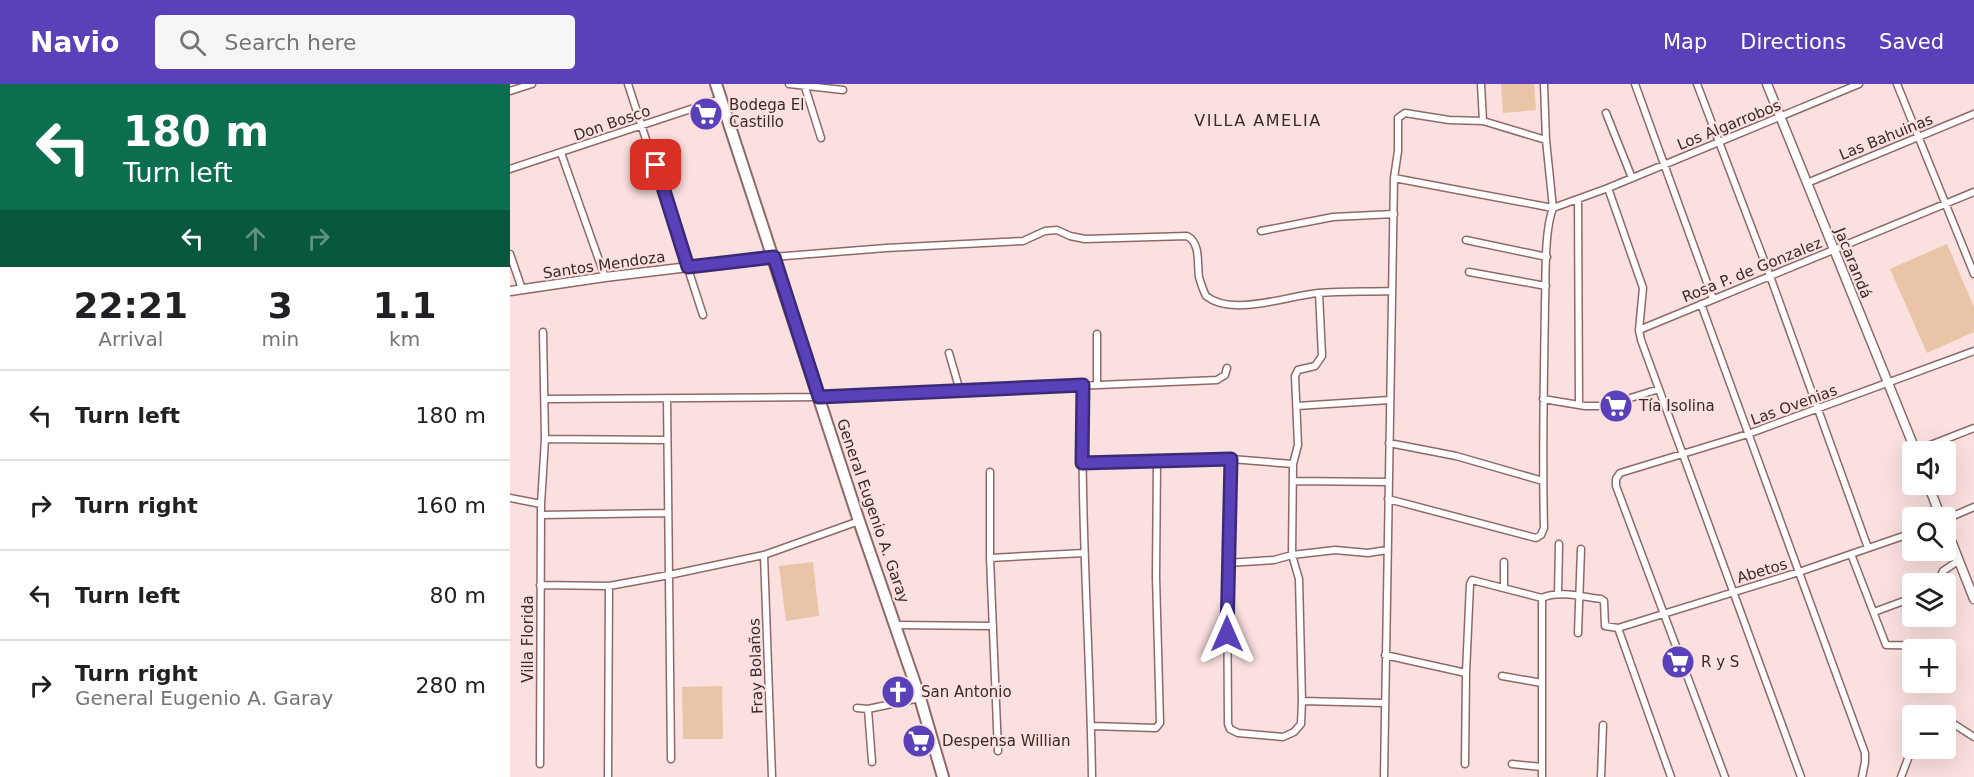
<!DOCTYPE html>
<meta charset="utf-8">
<style>
:root{--surface:#fff;--page:#f6f6f6;--text:#202124;--muted:#757577;--line:#e0e0e0;--accent:#5b41b9}
body{margin:0;font-family:"DejaVu Sans",sans-serif;background:var(--page);color:var(--text);height:100vh;display:flex;flex-direction:column;font-size:22px;white-space:nowrap}
*{box-sizing:border-box;margin:0}
p{font-size:20px;color:var(--muted)}
.icon{flex:none;width:33px;height:33px;fill:none;stroke:currentColor;stroke-width:2;stroke-linecap:round;stroke-linejoin:round}
.map{position:relative;flex:1;overflow:hidden}
.drawer{display:flex;flex-direction:column;background:var(--surface);width:510px}
.drawer>*{flex:none}
.banner{background:#0b6e4f;color:#fff;overflow:hidden}
.fabs{position:absolute;left:1392px;top:357px;display:grid;gap:12px}
.fabs a{display:grid;place-items:center;width:54px;height:54px;border-radius:6px;background:var(--surface);box-shadow:0 6px 24px #0002;font-size:30px}
.pin{position:absolute;display:grid;place-items:center;width:51px;height:51px;color:#fff;margin:-26px;border-radius:12px;box-shadow:0 3px 9px #0006}
.me{position:absolute;width:66px;margin:-33px;rotate:0deg;stroke-linejoin:round;filter:drop-shadow(0 0 4px #0008)}
.turn{display:flex;align-items:center;gap:21px;height:126px;padding:0 24px;font-size:27px}
.turn .icon{width:78px;height:78px;stroke-width:2.5}
.turn b{display:block;font-size:42px;line-height:51px}
.lanes{display:flex;align-items:center;height:57px;padding:0 24px;background:#0003;justify-content:center;gap:30px;direction:ltr}
.lanes .off{opacity:.35}
.eta{display:flex;justify-content:space-evenly;align-items:center;height:102px;text-align:center}
.eta b{font-size:36px;font-weight:600;line-height:42px}
ul{padding:0;list-style:none}
li{display:flex;align-items:center;gap:18px;height:90px;padding:0 24px;border-top:2px solid var(--line)}
li div{flex:1}
li b{display:block;font-size:22px}
li em{font-style:normal}
header{display:flex;align-items:center;gap:36px;box-sizing:border-box;height:84px;padding:0 30px;background:var(--accent);color:#fff}
header strong{font-size:28px}
nav{display:flex;gap:33px;margin-inline-start:auto;font-size:21px}
.search{width:420px;height:54px;background:var(--page);display:flex;align-items:center;gap:15px;box-sizing:border-box;padding:0 21px;border-radius:6px;color:var(--muted);font-size:22px}
main{display:flex;flex:1;min-height:0}
.map>svg:first-child{display:block}
.pitch{fill:#e9c4a6}
.lines{fill:none;stroke-linecap:round;stroke-linejoin:round}
.minor-casing{stroke:#8f6967;stroke-width:9}
.tertiary-casing{stroke:#8f6967;stroke-width:11}
.primary-casing{stroke:#8f6967;stroke-width:14}
.minor{stroke:#fff;stroke-width:6}
.tertiary{stroke:#fff;stroke-width:8}
.primary{stroke:#fff;stroke-width:10}
.route-casing{stroke:#3b2a78;stroke-width:15}
.route{stroke:#5b41b9;stroke-width:10}
.labels{text-anchor:middle;dominant-baseline:central;stroke-width:4.5;stroke-linejoin:round;paint-order:stroke}
.poi-label{font-size:15px;fill:#3a2a29;stroke:#fae0de;text-anchor:start}
.street-label{font-size:15px;fill:#3a2a29;stroke:#fae0de}
.neighbourhood-label{font-size:16px;letter-spacing:1.5px;fill:#3a2a29;stroke:#fae0de}
</style>
<header>
<strong>Navio</strong>
<div class="search"><svg class="icon" aria-label="search" viewBox="0 0 24 24"><circle cx="10" cy="10" r="6"/><path d="M15 15l6 6"/></svg>Search here</div>
<nav><a>Map</a><a>Directions</a><a>Saved</a></nav>
</header>
<main>
<section class="drawer">
<div class="banner">
<div class="turn"><svg class="icon" aria-label="left" viewBox="0 0 24 24"><path d="M17 20v-9H6M10 6l-5 5 5 5"/></svg><div><b>180 m</b>Turn left</div></div>
<div class="lanes"><svg class="icon" aria-label="left" viewBox="0 0 24 24"><path d="M17 20v-9H6M10 6l-5 5 5 5"/></svg><svg class="icon off" aria-label="ahead" viewBox="0 0 24 24"><path d="M12 20V5M6 11l6-6 6 6"/></svg><svg class="icon off" aria-label="right" viewBox="0 0 24 24"><path d="M7 20v-9h11M14 6l5 5-5 5"/></svg></div>
</div>
<div class="eta">
<div><b>22:21</b><p>Arrival</p></div>
<div><b>3</b><p>min</p></div>
<div><b>1.1</b><p>km</p></div>
</div>
<ul>
<li><svg class="icon" aria-label="left" viewBox="0 0 24 24"><path d="M17 20v-9H6M10 6l-5 5 5 5"/></svg><div><b>Turn left</b></div><em>180 m</em></li>
<li><svg class="icon" aria-label="right" viewBox="0 0 24 24"><path d="M7 20v-9h11M14 6l5 5-5 5"/></svg><div><b>Turn right</b></div><em>160 m</em></li>
<li><svg class="icon" aria-label="left" viewBox="0 0 24 24"><path d="M17 20v-9H6M10 6l-5 5 5 5"/></svg><div><b>Turn left</b></div><em>80 m</em></li>
<li><svg class="icon" aria-label="right" viewBox="0 0 24 24"><path d="M7 20v-9h11M14 6l5 5-5 5"/></svg><div><b>Turn right</b><p>General Eugenio A. Garay</p></div><em>280 m</em></li>
</ul>
</section>
<div class="map">
<svg width="1464" height="693" viewBox="0 0 1464 693">
<rect width="100%" height="100%" fill="#fae0de"/>
<path class="pitch" d="M 991,0 L 1024,0 L 1026,26 L 993,29 Z
M 1437,160 L 1464,223 L 1464,248 L 1417,269 L 1380,185 Z
M 303,478 L 309,532 L 276,537 L 269,482 Z
M 212,602 L 213,655 L 173,655 L 172,603 Z"/>
<g class="lines">
<g class="minor-casing">
<path id="minor" d="M 118,0 L 193,231
M 279,0 L 333,6
M 294,0 L 311,54
M 971,0 L 973,37
M 1125,0 L 1203,215
M 1187,0 L 1260,192 L 1358,464
M 1387,0 L 1464,190
M 0,7 L 22,0
M 1096,29 L 1122,94
M 51,69 L 95,193
M 0,85 L 211,15
M 884,94 L 888,67 L 888,34 L 895,29 L 939,36 L 973,37 L 1036,56
M 1297,99 L 1464,30
M 1098,104 L 1133,204 L 1129,246 L 1131,256 L 1291,693
M 1068,115 L 1069,320
M 751,147 L 823,133 L 884,130
M 956,156 L 1037,173
M 0,170 L 12,205
M 263,173 L 376,164 L 513,157 L 535,147 L 547,146 L 560,152 L 575,155 L 677,152 C 691,159 687,180 689,193 C 691,200 693,206 696,212 C 722,233 777,212 808,209 C 833,207 858,208 882,207
M 959,188 L 1036,202
M 1191,220 L 1355,669 L 1355,678 L 1352,693
M 1129,246 L 1464,108
M 439,269 L 450,307
M 587,300 L 587,250
M 573,301 C 570,432 580,562 582,693
M 157,314 L 161,675
M 35,315 L 309,313 L 707,296 L 715,291 L 717,284
M 1033,315 L 1075,322 L 1095,322 L 1149,305
M 787,322 L 880,316
M 35,355 L 157,356
M 879,359 L 946,372 L 1033,397
M 1405,367 L 1464,344
M 721,375 L 717,479 L 718,640 L 720,645 L 728,649 L 773,653 L 784,648 L 791,640 L 792,617 L 789,495 L 782,471 L 783,380 L 788,361 L 785,292 L 788,286 L 805,282 L 812,272 L 809,209
M 572,379 L 721,375 L 783,380
M 480,388 L 480,474 L 488,667
M 783,397 L 879,398
M 0,414 L 31,420
M 878,415 L 1026,454 L 1031,451 L 1034,444 C 1032,369 1034,294 1035,219 C 1036,192 1034,148 1043,124 L 1036,56 L 1034,0
M 32,431 L 158,429
M 1436,435 L 1464,423
M 1341,470 L 1376,561 L 1434,562
M 254,471 L 262,693
M 480,474 L 574,469
M 994,478 L 994,503
M 717,479 L 764,476 L 782,471 L 825,466 L 858,469 L 877,466
M 1427,500 L 1433,487 L 1448,477
M 30,501 L 99,502 L 159,491 L 254,471 L 349,437
M 1048,510 L 1049,460
M 1364,528 L 1402,514
M 385,541 L 483,542
M 1108,544 L 1161,693
M 1068,549 L 1071,465
M 875,571 L 956,589
M 992,592 L 1032,599
M 792,617 L 874,619
M 347,624 L 358,625 L 410,614
M 358,625 L 362,678
M 1436,635 L 1464,653
M 581,642 L 646,644 L 650,639 L 646,493 L 647,377
M 30,680 L 31,420 L 35,355 L 33,248
M 955,680 L 956,589 L 960,500 L 962,496 L 1032,514 C 1049,506 1073,513 1091,515 L 1094,517 L 1095,542 L 1108,544 L 1289,488 L 1402,449
M 1002,680 L 1032,683
M 98,693 L 99,502
M 874,693 L 884,94 L 1043,124 L 1098,104 L 1349,0
M 1032,693 L 1032,514
M 1091,693 L 1093,641
M 1215,693 L 1106,402 L 1106,395 L 1110,389 L 1238,350 L 1464,267
M 1391,693 L 1402,664"/>
</g>
<g class="tertiary-casing">
<path id="tertiary" d="M 1257,0 L 1406,368
M 0,207 L 95,193 L 263,173
M 1418,400 L 1431,434
M 1436,444 L 1464,515"/>
</g>
<g class="primary-casing">
<path id="primary" d="M 206,0 L 349,437 L 410,614 L 433,693"/>
</g>
<use href="#minor" class="minor"/>
<use href="#tertiary" class="tertiary"/>
<use href="#primary" class="primary"/>
</g>
<g class="lines">
<g class="route-casing">
<path id="route" d="M 146,81 L 178,183 L 264,173 L 309,313 L 573,301 L 572,379 L 721,375 L 717,550"/>
</g>
<use href="#route" class="route"/>
</g>
<defs>
<g id="supermarket-disc" transform="scale(1.725)"><circle r="9.5" fill="#5b41b9" stroke="#fae0de"/><path d="M-6-5.5h2.5l.6 2H6L4.5 2H-2.5L-4.4-4H-6ZM-1.5 3.2a1.3 1.3 0 1 0 .1 0ZM3 3.2a1.3 1.3 0 1 0 .1 0Z" fill="#fff"/></g>
<g id="church-disc" transform="scale(1.725)"><circle r="9.5" fill="#5b41b9" stroke="#fae0de"/><path d="M-1.2-6h2.4v3.5h3.3v2.4h-3.3V6h-2.4V-.1h-3.3v-2.4h3.3Z" fill="#fff"/></g>
</defs>
<g fill-rule="evenodd">
<use href="#supermarket-disc" x="196" y="30"/>
<use href="#supermarket-disc" x="1106" y="322"/>
<use href="#supermarket-disc" x="1168" y="578"/>
<use href="#church-disc" x="388" y="608"/>
<use href="#supermarket-disc" x="409" y="657"/>
</g>
<g class="labels">
<g class="poi-label">
<text x="219" y="21">Bodega El<tspan x="219" dy="17">Castillo</tspan></text>
<text x="1129" y="322">Tía Isolina</text>
<text x="1191" y="578">R y S</text>
<text x="411" y="608">San Antonio</text>
<text x="432" y="657">Despensa Willian</text>
</g>
<g class="street-label">
<text transform="translate(102 39) rotate(-19)">Don Bosco</text>
<text transform="translate(1219 41) rotate(-22)">Los Algarrobos</text>
<text transform="translate(1376 53) rotate(-22)">Las Bahuinas</text>
<text transform="translate(1343 179) rotate(68)">Jacarandá</text>
<text transform="translate(94 181) rotate(-8)">Santos Mendoza</text>
<text transform="translate(1242 186) rotate(-22)">Rosa P. de Gonzalez</text>
<text transform="translate(1284 321) rotate(-20)">Las Ovenias</text>
<text transform="translate(363 427) rotate(71)">General Eugenio A. Garay</text>
<text transform="translate(1252 487) rotate(-17)">Abetos</text>
<text transform="translate(18 555) rotate(-90)">Villa Florida</text>
<text transform="translate(246 582) rotate(-92)">Fray Bolaños</text>
</g>
<g class="neighbourhood-label">
<text x="748" y="36">VILLA AMELIA</text>
</g>
</g>
</svg>
<div class="fabs">
<a><svg class="icon" aria-label="sound" viewBox="0 0 24 24"><path d="M4 9h4l5-4v14l-5-4H4zM17 9q2 3 0 6"/></svg></a>
<a><svg class="icon" aria-label="search" viewBox="0 0 24 24"><circle cx="10" cy="10" r="6"/><path d="M15 15l6 6"/></svg></a>
<a><svg class="icon" aria-label="layers" viewBox="0 0 24 24"><path d="M12 4l9 5-9 5-9-5zM3 14l9 5 9-5"/></svg></a>
<a>+</a>
<a>−</a>
</div>
<div class="pin" style="left:146px;top:81px;background:#d93025"><svg class="icon" aria-label="arrive" viewBox="0 0 24 24"><path d="M6 21V4h12l-3 4 3 4H6"/></svg></div>
<svg class="me" style="left:717px;top:550px" viewBox="-20 -20 40 40"><path d="M0-17L14 15 0 8-14 15z" fill="#5b41b9" stroke="#fff" stroke-width="4"/></svg>
</div>
</main>
